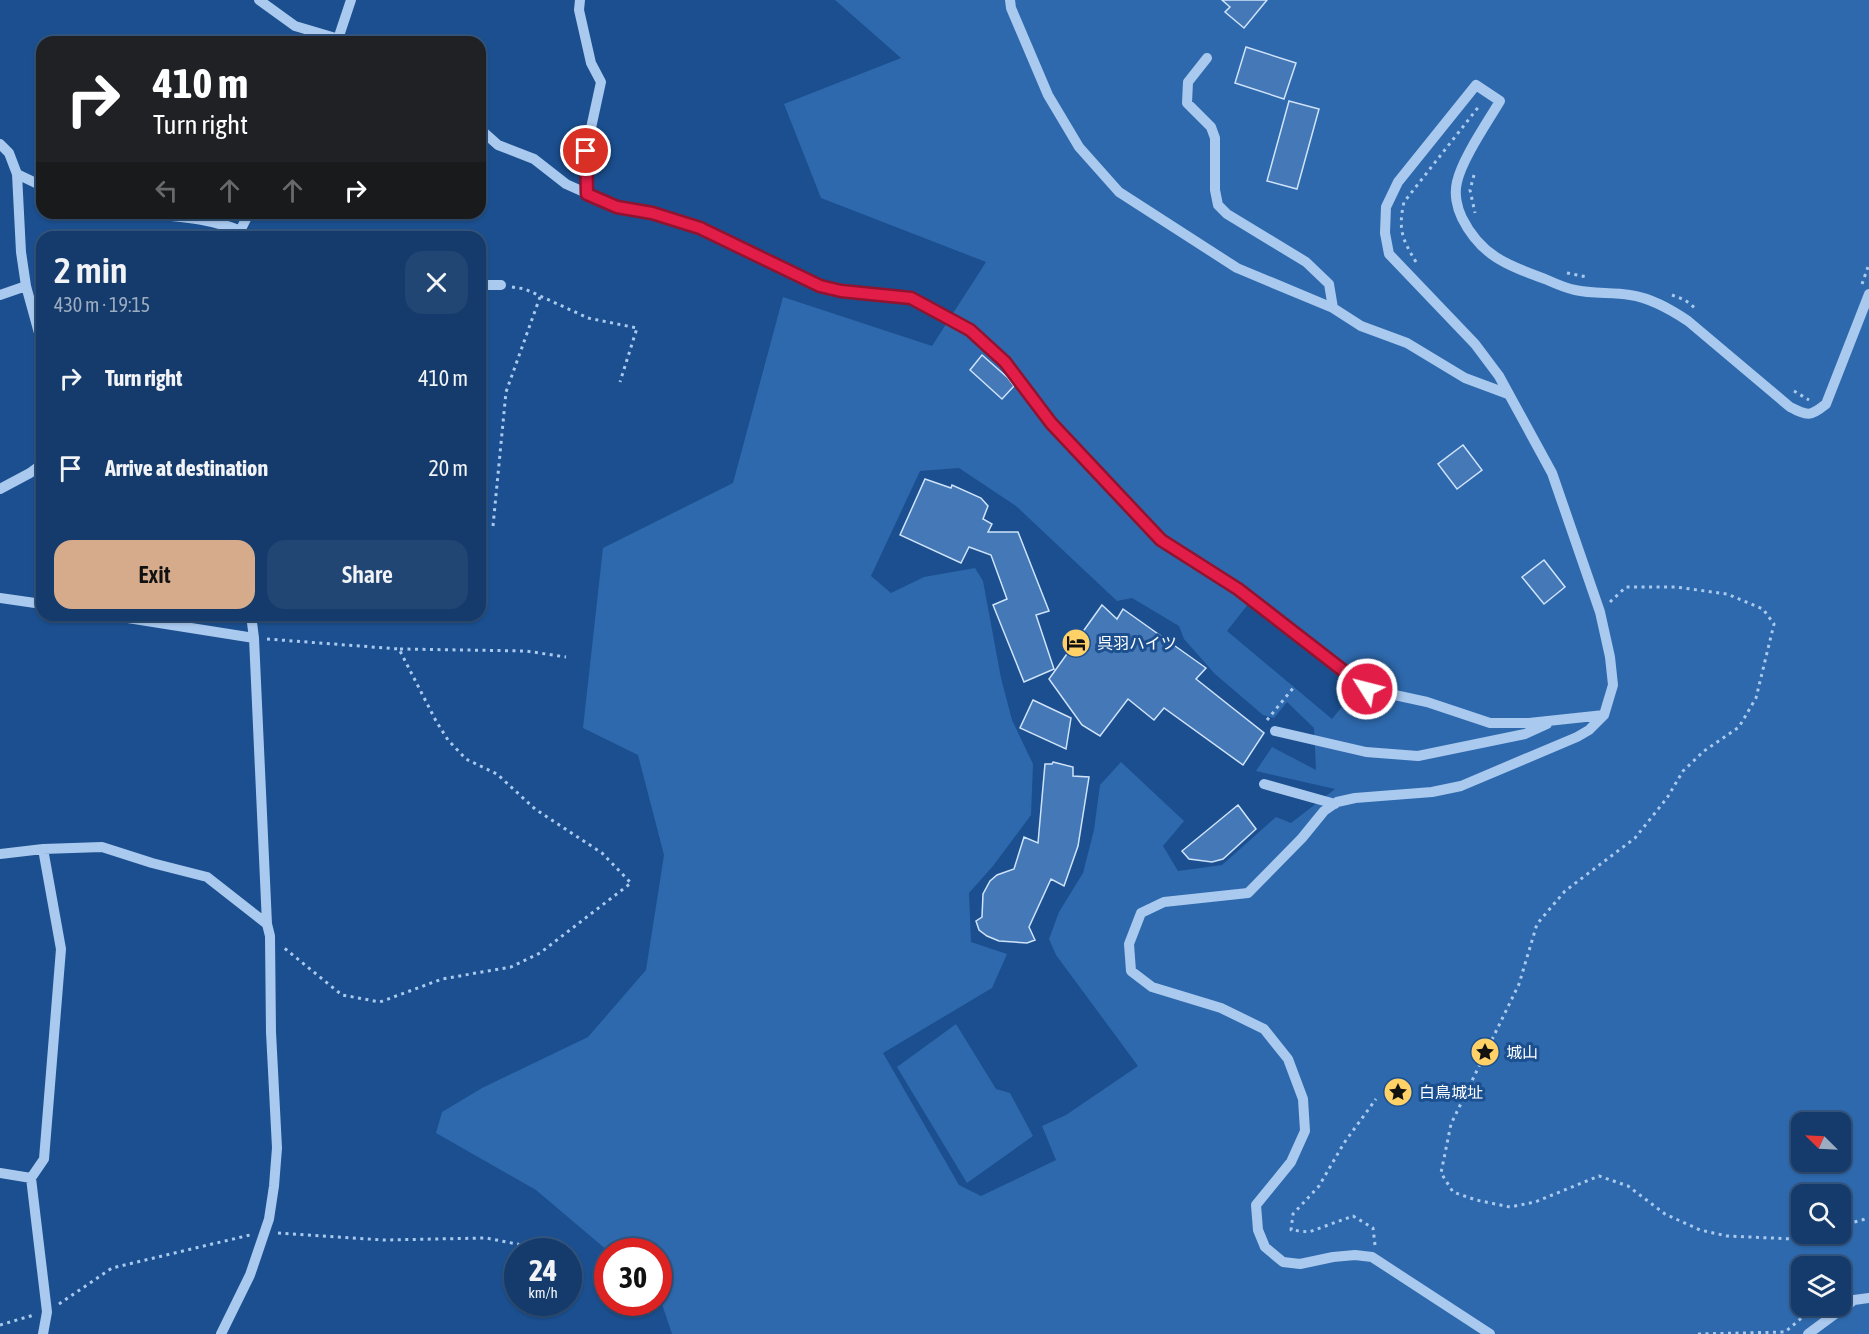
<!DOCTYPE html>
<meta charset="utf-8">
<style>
:root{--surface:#143b6b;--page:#214673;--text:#f1f3f6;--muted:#9dadc1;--line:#33557e;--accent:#d6ab8b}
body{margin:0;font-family:"Asap Condensed","Noto Sans JP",sans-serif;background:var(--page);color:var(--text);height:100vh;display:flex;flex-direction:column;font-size:22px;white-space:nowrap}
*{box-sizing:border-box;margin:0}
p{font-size:20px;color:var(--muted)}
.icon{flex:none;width:33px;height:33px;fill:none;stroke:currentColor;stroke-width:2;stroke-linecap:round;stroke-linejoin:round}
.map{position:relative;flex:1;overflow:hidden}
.side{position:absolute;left:36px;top:231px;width:450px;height:390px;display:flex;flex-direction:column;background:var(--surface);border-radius:18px;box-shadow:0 2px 4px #0004,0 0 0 2px var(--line)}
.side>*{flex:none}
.guide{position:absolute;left:36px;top:36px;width:450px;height:183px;border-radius:18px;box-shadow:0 2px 4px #0004,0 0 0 2px var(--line);background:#202124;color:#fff;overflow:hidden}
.needle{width:39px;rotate:294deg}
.fabs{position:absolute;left:1791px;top:1112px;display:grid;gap:12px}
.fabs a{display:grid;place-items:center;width:60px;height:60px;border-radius:12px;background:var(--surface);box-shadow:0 2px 4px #0004,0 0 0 2px var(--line);font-size:30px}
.speed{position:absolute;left:504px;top:1238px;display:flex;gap:12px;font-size:30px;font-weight:700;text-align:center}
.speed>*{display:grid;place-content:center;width:78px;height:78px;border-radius:50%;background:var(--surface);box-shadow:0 2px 4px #0004,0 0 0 2px var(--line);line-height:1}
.speed small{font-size:15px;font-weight:400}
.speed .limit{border:9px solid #d22;background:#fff;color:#111}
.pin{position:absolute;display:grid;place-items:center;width:51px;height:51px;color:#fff;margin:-26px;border:3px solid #fff;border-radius:50%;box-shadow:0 2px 6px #0007}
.me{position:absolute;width:66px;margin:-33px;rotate:306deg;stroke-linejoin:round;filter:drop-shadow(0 0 4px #0008)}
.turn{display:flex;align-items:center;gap:21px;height:126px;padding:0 18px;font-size:27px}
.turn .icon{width:78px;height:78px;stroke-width:2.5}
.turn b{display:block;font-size:42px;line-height:51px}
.lanes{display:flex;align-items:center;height:57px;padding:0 18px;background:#0003;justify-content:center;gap:30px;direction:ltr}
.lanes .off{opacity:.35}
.round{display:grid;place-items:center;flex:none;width:63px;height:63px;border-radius:18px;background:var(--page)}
.head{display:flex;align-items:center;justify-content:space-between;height:102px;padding:0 18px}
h1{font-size:36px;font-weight:600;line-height:45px}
.primary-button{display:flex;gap:12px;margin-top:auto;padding:12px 18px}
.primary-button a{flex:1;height:69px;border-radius:18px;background:var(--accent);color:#111;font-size:24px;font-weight:600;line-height:69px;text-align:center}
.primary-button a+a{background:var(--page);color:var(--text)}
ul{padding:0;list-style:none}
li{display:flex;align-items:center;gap:18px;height:90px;padding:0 18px}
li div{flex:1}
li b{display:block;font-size:22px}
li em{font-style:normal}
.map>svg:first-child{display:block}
.green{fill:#2e69ad;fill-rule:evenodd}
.building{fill:#4478b7;stroke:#cfe3fa;stroke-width:1.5}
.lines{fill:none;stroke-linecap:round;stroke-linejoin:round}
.path{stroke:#a9c9ee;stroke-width:3;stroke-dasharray:3 4.5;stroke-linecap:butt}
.minor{stroke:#a9c9ee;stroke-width:10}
.route-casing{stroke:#92132f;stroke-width:15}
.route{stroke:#e11d48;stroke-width:10}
.labels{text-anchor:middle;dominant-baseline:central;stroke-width:6;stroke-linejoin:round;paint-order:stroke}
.poi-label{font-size:16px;fill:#fff;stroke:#1b4f8f;text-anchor:start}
</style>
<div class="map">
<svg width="1869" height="1334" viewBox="0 0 1869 1334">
<rect width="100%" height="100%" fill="#1b4f8f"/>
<path class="green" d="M 835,0 L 1869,0 L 1869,1334 L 672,1334 L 659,1295 L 658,1251 L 608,1251 L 536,1190 L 436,1133 L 442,1112 L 482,1088 L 588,1037 L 646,970 L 664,855 L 638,755 L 583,728 L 603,548 L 733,483 L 783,297 L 932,346 L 986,262 L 821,198 L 784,104 L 901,58 ZM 959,468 L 1016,506 L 1117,601 L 1132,598 L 1179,626 L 1184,639 L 1215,674 L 1263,715 L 1274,718 L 1287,702 L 1314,728 L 1316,770 L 1272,747 L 1256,771 L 1335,789 L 1291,823 L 1276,817 L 1222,865 L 1178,871 L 1163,846 L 1184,821 L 1121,762 L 1100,785 L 1094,830 L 1083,873 L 1059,912 L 1049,939 L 1056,955 L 1138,1066 L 1066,1115 L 1042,1126 L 1056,1160 L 981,1196 L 959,1185 L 883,1053 L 992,988 L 1007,954 L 971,942 L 969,893 L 993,866 L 1031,815 L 1033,764 L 1012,720 L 1001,678 L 983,581 L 975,568 L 924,577 L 891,593 L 871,576 L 920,471 ZM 1249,603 L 1357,688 L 1332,719 L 1227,631 ZM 1802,1122 L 1840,1122 L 1840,1161 L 1802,1161 ZM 1802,1194 L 1840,1194 L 1840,1233 L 1802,1233 ZM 1802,1266 L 1840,1266 L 1840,1305 L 1802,1305 Z
M 956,1024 L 996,1089 L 1010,1093 L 1033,1136 L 967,1183 L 897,1067 Z"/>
<path class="building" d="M 1222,0 L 1267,0 L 1244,28 L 1225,12 L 1230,7 Z
M 1246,47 L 1296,63 L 1284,99 L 1235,83 Z
M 1289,101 L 1319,109 L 1297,189 L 1267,181 Z
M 982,355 L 1008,378 L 1014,386 L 1002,399 L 970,370 Z
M 1463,445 L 1482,470 L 1457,489 L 1438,464 Z
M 925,479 L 951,488 L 952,485 L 981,498 L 988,506 L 983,519 L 992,524 L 988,532 L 1018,532 L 1049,611 L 1036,615 L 1054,669 L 1024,682 L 993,605 L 1007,599 L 991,555 L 969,547 L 961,563 L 900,535 Z
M 1544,560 L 1565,587 L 1544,604 L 1522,577 Z
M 1102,605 L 1117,619 L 1123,609 L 1206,668 L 1196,679 L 1264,733 L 1243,765 L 1164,708 L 1154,720 L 1128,699 L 1100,736 L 1082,725 L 1049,679 Z
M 1033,700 L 1071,718 L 1066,749 L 1020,728 Z
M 1053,762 L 1073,767 L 1073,776 L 1089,777 L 1078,846 L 1064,886 L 1051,879 L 1029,927 L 1035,940 L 1027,943 L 999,941 L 987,936 L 979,930 L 976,921 L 982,917 L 983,894 L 990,881 L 997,875 L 1014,869 L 1024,837 L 1038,843 L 1045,764 L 1052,764 Z
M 1238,805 L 1256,829 L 1223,859 L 1212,862 L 1189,859 L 1182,851 Z"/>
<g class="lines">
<path class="path" d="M 1474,175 L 1470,190 L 1475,213
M 1416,262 C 1402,239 1398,229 1404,202 L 1480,105
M 1567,273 L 1587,277
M 1862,284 L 1869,264
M 512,287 L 525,289 L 588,318 L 637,328 L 620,382
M 1672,295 L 1685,300 L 1695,308
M 1794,391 L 1809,400
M 493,526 L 506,392 L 540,297
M 1610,602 L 1626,587 L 1676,587 L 1727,594 L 1763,609 L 1774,624 L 1756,698 L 1739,727 L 1704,751 L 1683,771 L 1667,798 L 1635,838 L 1565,891 L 1537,924 L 1519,984 L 1451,1124 L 1441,1173 L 1453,1192 L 1476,1200 L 1510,1207 L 1535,1202 L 1599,1176 L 1628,1186 L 1665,1214 L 1700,1230 L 1727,1236 L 1794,1239 L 1818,1233
M 267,639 L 399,649 L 436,721 L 448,740 L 466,759 L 497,774 L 535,809 L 602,853 L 631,883 L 540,953 L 511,967 L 442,979 L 380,1002 L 342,995 L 283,947
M 400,649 L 526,651 L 566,657
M 1267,720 L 1294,687
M 1840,1226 L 1869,1218
M 278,1233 L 384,1240 L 486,1238 L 553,1251
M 1375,1245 L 1373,1228 L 1353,1216 L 1309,1232 L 1291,1230 L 1293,1214 L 1319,1186 L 1344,1143 L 1376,1099
M 568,1254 L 570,1254
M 59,1304 L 112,1268 L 250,1235
M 0,1325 L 34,1315
M 1698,1334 L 1785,1332 L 1817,1305"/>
<path class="minor" d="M 259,0 L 295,26 L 349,42
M 580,0 L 579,10 L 591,63 L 601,82 L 586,151 L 587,194
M 1010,0 L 1011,8 L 1048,95 L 1079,147 L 1119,192 L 1237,268 L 1333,308 L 1361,326 L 1407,343 L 1465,378 L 1508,394
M 337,42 L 351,0
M 1207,58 L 1188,82 L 1187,103 L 1211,127 L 1215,138 L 1215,190 L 1218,205 L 1227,214 L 1306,262 L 1329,284 L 1333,308
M 480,129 L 498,145 L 534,159 L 566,184 L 617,207 L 652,213 L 700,228 L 820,286 L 841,291 L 911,298 L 970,330 L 1005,362 L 1051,423 L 1161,540 L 1238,589 L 1367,689 L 1427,702 L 1490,723 L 1529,723 L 1604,715
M 0,144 L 9,153 L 17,174 L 21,252 L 26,286 L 42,344
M 17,174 L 42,186
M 127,213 C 170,216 214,216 254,237
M 237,237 L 249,213
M 480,285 L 501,285
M 0,295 L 26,286
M 0,489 L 30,473 L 42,464
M 0,598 L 42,604
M 109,615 L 254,638
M 1275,731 L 1366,752 L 1418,756 L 1525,734 L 1547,724
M 1264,784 L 1335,804
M 43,849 L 61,949 L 44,1159 L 31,1178 L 47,1312 L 43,1334
M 0,854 L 43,849 L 102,847 L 152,863 L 207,877 L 267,924
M 0,1173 L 31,1178
M 221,1334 L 250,1275 L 269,1219 L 274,1186 L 277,1148 L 271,1032 L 270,936 L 267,924 L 254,638 L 251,615
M 1490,1334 L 1372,1257 L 1355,1255 L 1333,1257 L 1300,1264 L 1283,1262 L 1265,1247 L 1258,1230 L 1256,1205 L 1291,1162 L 1305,1131 L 1303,1099 L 1288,1059 L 1264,1029 L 1221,1008 L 1152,987 L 1131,971 L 1129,944 L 1141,913 L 1164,902 L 1248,893 L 1302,838 L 1324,811 L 1337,802 L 1355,798 L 1432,792 L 1461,786 L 1577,737 L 1589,730 L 1604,715 L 1613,685 L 1610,657 L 1600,612 L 1552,473 L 1499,376 L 1475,344 L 1389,254 L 1385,233 L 1386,207 L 1398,182 L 1476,85 L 1500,101 C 1487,123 1462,159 1457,182 C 1454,194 1457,208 1462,218 C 1481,256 1507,265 1545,279 C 1554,283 1565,288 1575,290 C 1593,294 1612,292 1630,295 C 1651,298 1670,309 1688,321 L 1790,407 C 1808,416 1810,417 1826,404 L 1869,294
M 1808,1334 L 1854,1300 L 1869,1298"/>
</g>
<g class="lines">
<g class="route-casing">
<path id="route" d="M 586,151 L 587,194 L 617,207 L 652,213 L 700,228 L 820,286 L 841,291 L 911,298 L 970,330 L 1005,362 L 1051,423 L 1161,540 L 1238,589 L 1367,689"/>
</g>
<use href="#route" class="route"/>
</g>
<defs>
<g id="hotel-disc" transform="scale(1.5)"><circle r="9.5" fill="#ffd166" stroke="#1b4f8f"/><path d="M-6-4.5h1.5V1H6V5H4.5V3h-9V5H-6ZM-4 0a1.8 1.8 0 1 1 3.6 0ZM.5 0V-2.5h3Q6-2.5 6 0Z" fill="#111"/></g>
<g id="sight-disc" transform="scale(1.5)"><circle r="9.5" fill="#ffd166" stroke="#1b4f8f"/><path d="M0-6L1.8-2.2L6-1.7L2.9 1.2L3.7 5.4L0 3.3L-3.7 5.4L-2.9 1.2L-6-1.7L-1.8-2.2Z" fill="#111"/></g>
</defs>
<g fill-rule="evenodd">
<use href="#hotel-disc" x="1076" y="643"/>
<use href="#sight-disc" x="1485" y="1052"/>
<use href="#sight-disc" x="1398" y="1092"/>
</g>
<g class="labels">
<g class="poi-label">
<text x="1097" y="643">呉羽ハイツ</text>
<text x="1506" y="1052">城山</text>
<text x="1419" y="1092">白鳥城址</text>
</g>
</g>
</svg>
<div class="fabs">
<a><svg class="needle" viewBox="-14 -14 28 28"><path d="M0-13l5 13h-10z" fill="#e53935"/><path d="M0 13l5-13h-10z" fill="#9dadc1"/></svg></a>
<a><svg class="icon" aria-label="search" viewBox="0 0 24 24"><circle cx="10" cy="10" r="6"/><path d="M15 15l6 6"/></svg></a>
<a><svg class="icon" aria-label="layers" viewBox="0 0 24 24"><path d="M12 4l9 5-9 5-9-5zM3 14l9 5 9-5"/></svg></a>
</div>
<div class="speed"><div>24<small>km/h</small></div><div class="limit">30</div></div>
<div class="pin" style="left:586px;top:151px;background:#d93025"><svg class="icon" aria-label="arrive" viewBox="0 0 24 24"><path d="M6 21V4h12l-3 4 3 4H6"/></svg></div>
<svg class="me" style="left:1367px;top:689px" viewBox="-20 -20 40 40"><circle r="17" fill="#e11d48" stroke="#fff" stroke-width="3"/><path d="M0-11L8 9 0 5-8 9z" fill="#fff"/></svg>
<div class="guide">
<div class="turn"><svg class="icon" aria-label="right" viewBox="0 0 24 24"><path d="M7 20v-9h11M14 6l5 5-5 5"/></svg><div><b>410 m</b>Turn right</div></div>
<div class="lanes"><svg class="icon off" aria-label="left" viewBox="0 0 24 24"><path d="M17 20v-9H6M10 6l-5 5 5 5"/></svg><svg class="icon off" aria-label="ahead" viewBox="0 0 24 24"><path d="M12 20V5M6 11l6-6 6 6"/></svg><svg class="icon off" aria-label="ahead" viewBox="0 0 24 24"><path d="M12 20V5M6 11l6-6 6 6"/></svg><svg class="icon" aria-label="right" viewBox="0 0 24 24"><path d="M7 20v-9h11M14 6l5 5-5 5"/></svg></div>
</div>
<section class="side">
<div class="head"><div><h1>2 min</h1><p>430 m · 19:15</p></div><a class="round"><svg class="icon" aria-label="close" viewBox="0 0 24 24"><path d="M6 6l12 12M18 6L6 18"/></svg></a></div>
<ul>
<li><svg class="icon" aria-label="right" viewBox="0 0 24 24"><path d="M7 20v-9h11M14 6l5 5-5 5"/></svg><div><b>Turn right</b></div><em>410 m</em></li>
<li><svg class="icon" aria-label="arrive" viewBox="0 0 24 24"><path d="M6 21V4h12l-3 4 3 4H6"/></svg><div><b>Arrive at destination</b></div><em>20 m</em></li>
</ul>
<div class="primary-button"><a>Exit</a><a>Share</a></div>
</section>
</div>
